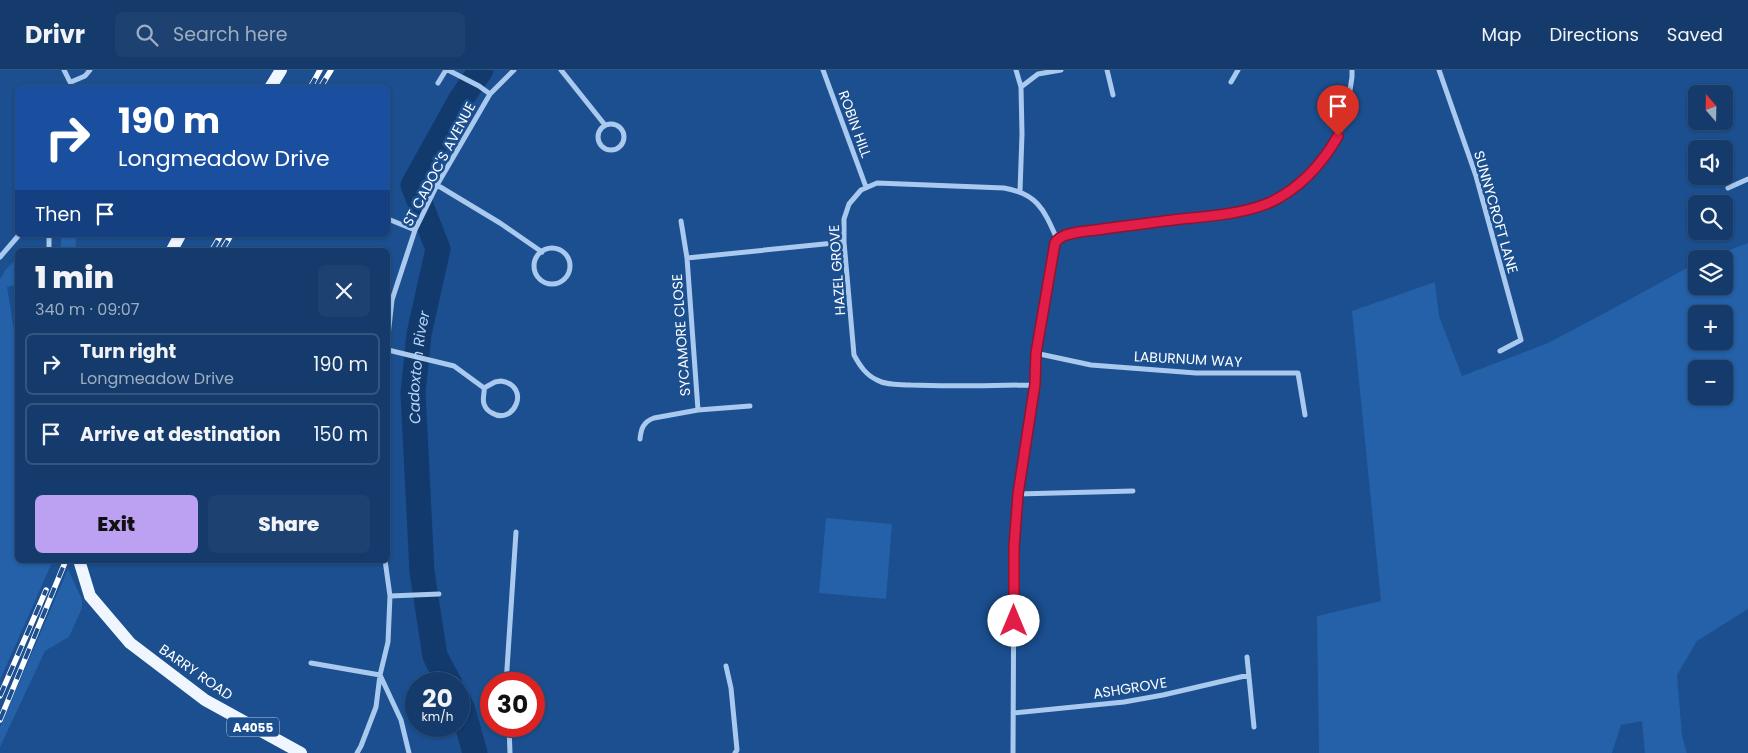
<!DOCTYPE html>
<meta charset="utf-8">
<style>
:root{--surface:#143b6b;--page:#1d4271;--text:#f1f3f6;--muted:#9dadc1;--line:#33557e;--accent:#bca0f2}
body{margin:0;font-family:Poppins,sans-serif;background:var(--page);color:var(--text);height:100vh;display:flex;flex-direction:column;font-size:19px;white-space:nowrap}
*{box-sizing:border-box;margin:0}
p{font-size:16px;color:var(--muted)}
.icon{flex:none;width:28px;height:28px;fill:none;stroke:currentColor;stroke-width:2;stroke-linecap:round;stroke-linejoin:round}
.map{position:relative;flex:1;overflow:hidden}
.drawer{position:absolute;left:15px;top:178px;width:375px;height:315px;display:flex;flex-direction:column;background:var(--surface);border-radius:8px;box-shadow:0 1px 4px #0004,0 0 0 1px var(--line)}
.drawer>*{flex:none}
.top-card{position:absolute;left:15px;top:15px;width:375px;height:152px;border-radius:8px;box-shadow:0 1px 4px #0004,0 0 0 1px var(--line);background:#1a4fa0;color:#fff;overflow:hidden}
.needle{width:32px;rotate:340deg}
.tools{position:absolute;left:1688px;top:15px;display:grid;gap:10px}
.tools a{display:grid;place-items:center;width:45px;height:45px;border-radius:8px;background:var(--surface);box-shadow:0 1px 4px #0004,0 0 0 1px var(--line);font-size:25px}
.speed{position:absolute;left:405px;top:602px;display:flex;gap:10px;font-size:25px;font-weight:700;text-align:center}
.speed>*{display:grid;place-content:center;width:65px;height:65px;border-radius:50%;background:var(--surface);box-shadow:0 1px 4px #0004,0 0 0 1px var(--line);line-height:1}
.speed small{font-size:12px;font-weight:400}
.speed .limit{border:8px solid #d22;background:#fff;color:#111}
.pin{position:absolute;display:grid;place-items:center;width:42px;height:42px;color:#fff;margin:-51px -21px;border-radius:50% 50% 50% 0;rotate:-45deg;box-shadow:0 0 5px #0007}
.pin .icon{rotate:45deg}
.me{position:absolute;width:55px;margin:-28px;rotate:0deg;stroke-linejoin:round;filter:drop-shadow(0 0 4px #0008)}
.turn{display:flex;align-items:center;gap:18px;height:105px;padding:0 20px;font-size:22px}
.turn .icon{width:65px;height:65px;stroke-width:2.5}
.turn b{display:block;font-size:35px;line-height:42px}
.then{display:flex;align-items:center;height:48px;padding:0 20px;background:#0003;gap:10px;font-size:19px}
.round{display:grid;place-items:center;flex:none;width:52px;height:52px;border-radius:8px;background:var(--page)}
.summary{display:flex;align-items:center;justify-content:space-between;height:85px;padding:0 20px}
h1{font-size:30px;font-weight:800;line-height:38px}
.primary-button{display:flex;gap:10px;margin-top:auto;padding:10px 20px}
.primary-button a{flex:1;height:58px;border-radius:8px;background:var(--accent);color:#111;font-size:20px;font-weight:800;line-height:58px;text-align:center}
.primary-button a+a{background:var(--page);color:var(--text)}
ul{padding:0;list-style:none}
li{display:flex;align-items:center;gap:15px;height:62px;margin:0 10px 8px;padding:0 10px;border:2px solid var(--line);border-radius:8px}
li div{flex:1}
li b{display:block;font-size:19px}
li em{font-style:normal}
header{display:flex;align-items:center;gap:30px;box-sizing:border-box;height:70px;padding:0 25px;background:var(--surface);border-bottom:1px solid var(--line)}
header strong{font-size:24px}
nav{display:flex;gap:28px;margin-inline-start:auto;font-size:18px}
.search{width:350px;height:45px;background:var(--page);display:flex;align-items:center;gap:12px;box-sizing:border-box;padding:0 18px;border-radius:8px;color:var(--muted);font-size:19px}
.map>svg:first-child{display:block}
.green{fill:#2461a8;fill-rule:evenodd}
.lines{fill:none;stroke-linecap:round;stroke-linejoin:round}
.river{stroke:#123a6d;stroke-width:25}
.minor{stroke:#a9c9ee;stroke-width:5}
.primary{stroke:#f0f6ff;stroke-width:12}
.rail-casing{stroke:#fff;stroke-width:5.5}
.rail{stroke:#1b4f8f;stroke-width:4;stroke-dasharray:11;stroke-linecap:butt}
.route-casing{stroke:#92132f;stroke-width:12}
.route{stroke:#e11d48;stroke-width:9}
.labels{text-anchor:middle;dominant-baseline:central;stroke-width:5;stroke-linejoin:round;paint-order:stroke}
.shield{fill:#1b4f8f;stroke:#bbcadd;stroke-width:1}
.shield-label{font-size:12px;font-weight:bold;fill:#fff}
.street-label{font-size:14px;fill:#fff;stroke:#1b4f8f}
.water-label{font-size:15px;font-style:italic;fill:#b5d3f5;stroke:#1b4f8f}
</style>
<header>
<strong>Drivr</strong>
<div class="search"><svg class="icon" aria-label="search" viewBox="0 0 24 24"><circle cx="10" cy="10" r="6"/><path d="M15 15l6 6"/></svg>Search here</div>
<nav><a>Map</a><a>Directions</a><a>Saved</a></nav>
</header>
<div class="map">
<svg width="1748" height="683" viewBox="0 0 1748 683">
<rect width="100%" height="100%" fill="#1b4f8f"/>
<path class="green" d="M 61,165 L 77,165 L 75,180 L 61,180 Z
M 1748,173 L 1748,539 L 1697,571 L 1677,605 L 1682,666 L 1687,683 L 1645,683 L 1642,651 L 1621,655 L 1612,683 L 1319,683 L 1317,546 L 1381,531 L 1352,241 L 1435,212 L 1439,246 L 1462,306 L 1548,273 L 1603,244 L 1696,193 L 1696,216 L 1724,216 L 1724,189 L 1706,189 ZM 1696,244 L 1724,244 L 1724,271 L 1696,271 ZM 1696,299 L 1724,299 L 1724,326 L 1696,326 Z
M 17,189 L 17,215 L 7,217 L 14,260 L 18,259 L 18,490 L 53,490 L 0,610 L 0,209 L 6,199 Z
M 826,448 L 892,454 L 886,529 L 819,523 Z
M 68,499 L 82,530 L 82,538 L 69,567 L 45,581 L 0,677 L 0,657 Z"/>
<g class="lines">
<g class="river">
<path id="s1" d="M 450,614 L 435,586 L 422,502 L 413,323 L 419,264 L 438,179 L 413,115 L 461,29 L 481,0"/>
<path d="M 459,631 L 463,640 L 475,683"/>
</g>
<path class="minor" d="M 64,0 L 73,18
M 448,0 L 479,16 L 490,24
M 561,0 L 605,55
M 823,0 L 866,117
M 1016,0 L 1021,17
M 1107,0 L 1113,25
M 1439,0 L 1476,106 L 1521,270 L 1500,281
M 71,12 L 85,6 L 90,0
M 1231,12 L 1238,0
M 438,13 L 446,0
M598 67a13 13 0 1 1 26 0a13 13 0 1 1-26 0Z
M 437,115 L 500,153 L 542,182
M 1728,118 L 1748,109
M 1020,121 L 1022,64 L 1021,17 L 1038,4 L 1061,0
M 388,149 L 415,160
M 681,151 L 687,188
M534 196a18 18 0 1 1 36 0a18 18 0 1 1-36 0Z
M 49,180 L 49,165
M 0,187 L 19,165
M 388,266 L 392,230 L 415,160 L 437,115 L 490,24 L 514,0
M 388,280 L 454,296 L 484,318
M 1035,283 L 1091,295 L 1196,303 L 1298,303 L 1305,345
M 501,311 C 532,316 514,356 492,343 C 488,341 485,337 484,334 C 482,328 485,323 484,318 L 495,312 Z
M 1035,315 C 994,315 952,317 911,315 C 900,314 887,316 877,310 C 866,305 860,296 854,285 L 844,172 L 844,149 L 849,134 L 861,120 L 877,113 L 1004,118 C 1038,124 1044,140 1057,169
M 698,340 L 687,188 L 844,172
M 640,369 C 641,359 643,352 654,348 L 698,340 L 750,336
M 1017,424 L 1133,421
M 390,526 L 439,524
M 1247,587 L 1254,657
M 311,593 L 380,605 L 401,650 L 409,683
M 726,596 L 731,618 L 737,680 L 735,683
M 506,614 L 516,462
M 1013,643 L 1124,632 L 1163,625 L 1249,605
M 509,656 L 510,683
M 357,683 L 361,676 L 376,637 L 380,605 L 388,572 L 390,526 L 385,490
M 1013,683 L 1014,477 L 1017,424 L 1035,315 L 1035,283 L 1055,173 C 1060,165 1070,164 1079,162 C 1114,157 1150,153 1185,149 C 1213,146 1245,144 1271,132 C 1298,119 1325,94 1338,66 C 1346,48 1349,27 1352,7 L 1352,0"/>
<path class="primary" d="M 270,18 L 281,0
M 172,180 L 180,165
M 79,490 L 90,526 L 130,573 L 205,630 L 301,683"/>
<g class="rail-casing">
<path id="rail" d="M 310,18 L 320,0
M 320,18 L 331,0
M 212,180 L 221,165
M 222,180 L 231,165
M 0,626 L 46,520
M 0,650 L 66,490"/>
</g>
<use href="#rail" class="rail"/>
</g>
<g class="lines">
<g class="route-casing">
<path id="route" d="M 1014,551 L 1014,477 L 1018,424 L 1035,314 L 1036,283 L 1055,173 C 1060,165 1070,164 1079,162 C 1113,158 1147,153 1181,149 C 1210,146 1244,144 1271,132 C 1300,118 1322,94 1338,66"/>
</g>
<use href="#route" class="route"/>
</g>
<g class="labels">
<rect class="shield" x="227" y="647.5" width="52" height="19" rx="4"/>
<g class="shield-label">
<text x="253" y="657">A4055</text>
</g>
<g class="street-label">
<text transform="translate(855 54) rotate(70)">ROBIN HILL</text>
<text transform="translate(439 94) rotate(-62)">ST CADOC'S AVENUE</text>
<text transform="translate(1496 142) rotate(74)">SUNNYCROFT LANE</text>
<text transform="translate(837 200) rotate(-94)">HAZEL GROVE</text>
<text transform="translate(681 265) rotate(-94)">SYCAMORE CLOSE</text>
<text transform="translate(1188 289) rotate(3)">LABURNUM WAY</text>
<text transform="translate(196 602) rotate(35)">BARRY ROAD</text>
<text transform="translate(1130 618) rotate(-9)">ASHGROVE</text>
</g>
<g class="water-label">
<text stroke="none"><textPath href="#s1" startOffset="322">Cadoxton River</textPath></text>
</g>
</g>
</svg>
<div class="tools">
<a><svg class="needle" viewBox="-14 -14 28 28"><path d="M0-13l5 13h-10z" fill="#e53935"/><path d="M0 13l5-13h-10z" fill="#9dadc1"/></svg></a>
<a><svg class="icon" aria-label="sound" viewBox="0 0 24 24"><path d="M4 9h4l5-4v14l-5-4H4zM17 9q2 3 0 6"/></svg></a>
<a><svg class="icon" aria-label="search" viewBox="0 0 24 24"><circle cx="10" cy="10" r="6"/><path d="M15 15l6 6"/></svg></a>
<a><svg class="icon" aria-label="layers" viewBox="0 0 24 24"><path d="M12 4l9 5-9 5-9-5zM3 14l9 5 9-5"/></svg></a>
<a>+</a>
<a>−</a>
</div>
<div class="speed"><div>20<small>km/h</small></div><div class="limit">30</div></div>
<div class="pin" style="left:1338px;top:66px;background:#d93025"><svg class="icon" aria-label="arrive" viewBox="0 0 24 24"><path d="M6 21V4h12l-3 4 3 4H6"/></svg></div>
<svg class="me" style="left:1014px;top:551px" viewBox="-20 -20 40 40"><circle r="19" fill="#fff"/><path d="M0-13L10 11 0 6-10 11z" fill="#e11d48"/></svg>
<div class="top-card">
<div class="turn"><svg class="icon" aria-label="right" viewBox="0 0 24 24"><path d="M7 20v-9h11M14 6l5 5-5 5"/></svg><div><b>190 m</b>Longmeadow Drive</div></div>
<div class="then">Then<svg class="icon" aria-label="arrive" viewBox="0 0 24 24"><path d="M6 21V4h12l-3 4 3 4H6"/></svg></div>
</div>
<section class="drawer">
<div class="summary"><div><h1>1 min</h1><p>340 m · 09:07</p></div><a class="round"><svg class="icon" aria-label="close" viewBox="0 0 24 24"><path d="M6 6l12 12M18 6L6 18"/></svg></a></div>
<ul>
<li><svg class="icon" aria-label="right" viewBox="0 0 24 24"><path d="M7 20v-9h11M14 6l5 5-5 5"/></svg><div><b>Turn right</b><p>Longmeadow Drive</p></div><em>190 m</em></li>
<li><svg class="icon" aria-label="arrive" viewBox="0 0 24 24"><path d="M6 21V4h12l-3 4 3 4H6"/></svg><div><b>Arrive at destination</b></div><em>150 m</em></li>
</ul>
<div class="primary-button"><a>Exit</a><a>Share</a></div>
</section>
</div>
